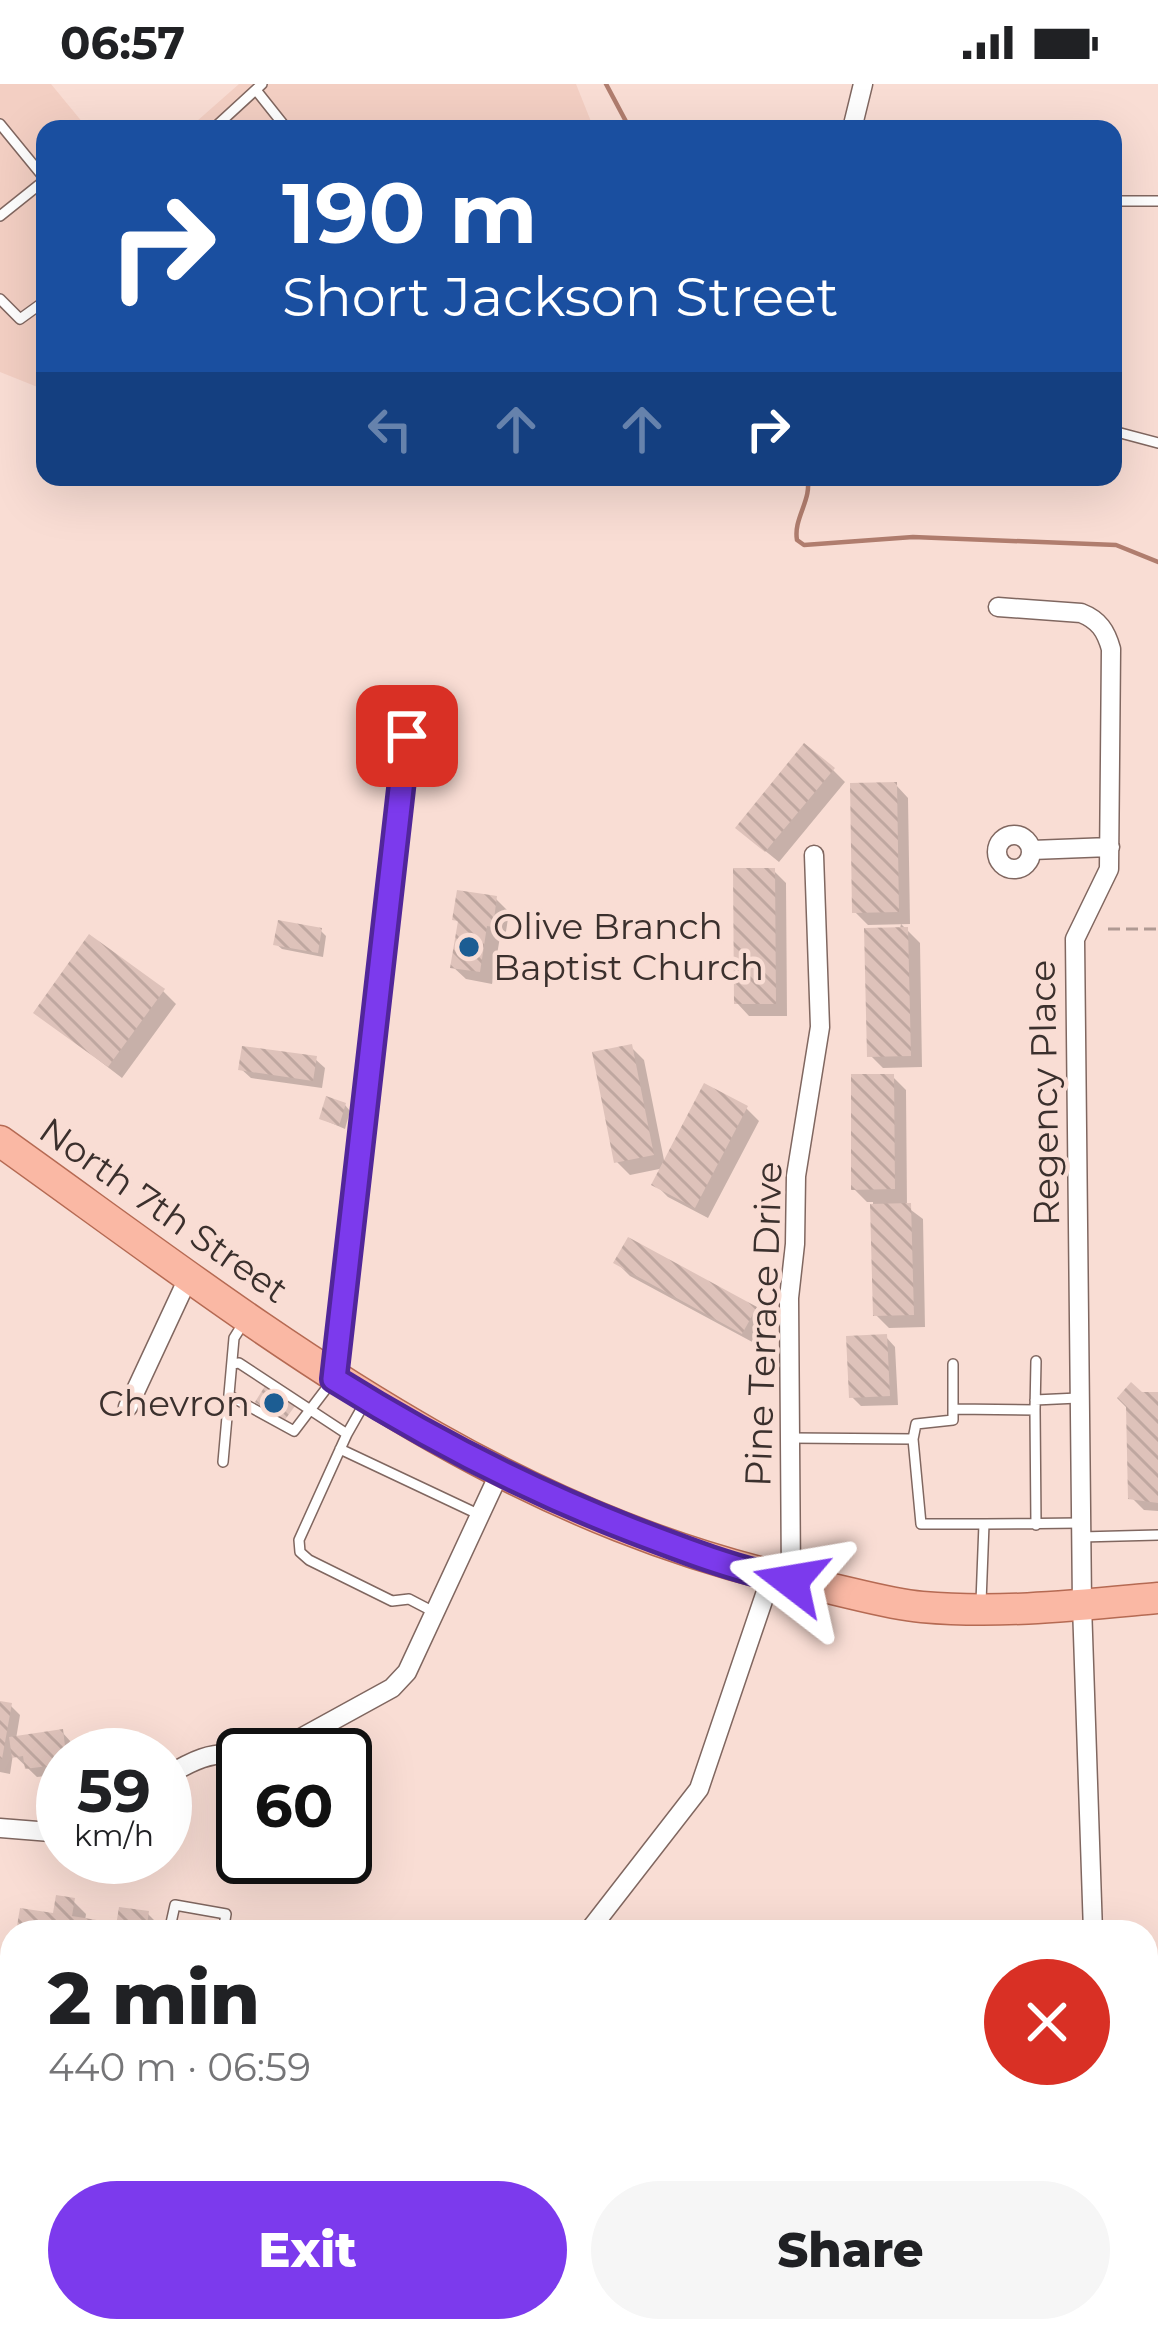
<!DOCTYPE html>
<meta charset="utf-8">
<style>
:root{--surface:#fff;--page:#f6f6f6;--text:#202124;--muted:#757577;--accent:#7c3aed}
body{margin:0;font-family:Montserrat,sans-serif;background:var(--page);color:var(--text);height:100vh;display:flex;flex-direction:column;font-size:45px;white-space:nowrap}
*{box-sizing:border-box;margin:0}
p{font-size:39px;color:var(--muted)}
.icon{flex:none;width:66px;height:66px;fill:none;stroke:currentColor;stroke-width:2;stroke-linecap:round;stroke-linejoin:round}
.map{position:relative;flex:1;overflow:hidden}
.sheet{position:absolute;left:0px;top:1836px;width:1158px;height:423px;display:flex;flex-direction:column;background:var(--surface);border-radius:36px 36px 0 0;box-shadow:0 12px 48px #0002}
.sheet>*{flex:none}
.top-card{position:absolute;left:36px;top:36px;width:1086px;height:366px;border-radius:24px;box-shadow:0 12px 48px #0002;background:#1a4fa0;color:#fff;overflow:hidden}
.speed{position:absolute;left:36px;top:1644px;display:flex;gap:24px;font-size:60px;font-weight:700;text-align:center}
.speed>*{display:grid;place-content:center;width:156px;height:156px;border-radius:50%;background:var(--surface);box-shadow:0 12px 48px #0002;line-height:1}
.speed small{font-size:30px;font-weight:400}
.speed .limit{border:6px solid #111;border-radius:18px;background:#fff;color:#111}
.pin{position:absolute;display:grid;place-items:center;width:102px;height:102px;color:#fff;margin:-51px;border-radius:24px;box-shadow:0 6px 18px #0006}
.me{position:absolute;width:132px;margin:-66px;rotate:284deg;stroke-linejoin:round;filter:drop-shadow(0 0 9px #0008)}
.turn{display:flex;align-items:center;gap:42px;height:252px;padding:0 48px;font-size:54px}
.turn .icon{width:156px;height:156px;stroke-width:2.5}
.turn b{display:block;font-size:84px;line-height:102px}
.lanes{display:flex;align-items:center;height:114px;padding:0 48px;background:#0003;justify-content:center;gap:60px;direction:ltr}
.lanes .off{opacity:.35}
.round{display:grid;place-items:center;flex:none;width:126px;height:126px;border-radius:63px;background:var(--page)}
.headline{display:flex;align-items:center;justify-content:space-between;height:204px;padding:0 48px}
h1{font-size:72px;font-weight:800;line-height:90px}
.button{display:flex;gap:24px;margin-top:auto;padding:24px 48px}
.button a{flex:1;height:138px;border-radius:72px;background:var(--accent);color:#fff;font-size:48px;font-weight:800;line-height:138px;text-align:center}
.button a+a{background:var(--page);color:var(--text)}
.status{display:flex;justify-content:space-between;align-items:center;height:84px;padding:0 60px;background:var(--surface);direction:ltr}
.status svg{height:33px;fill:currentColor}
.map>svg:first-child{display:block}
.built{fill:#f3cfc3}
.shadow{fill:#0003}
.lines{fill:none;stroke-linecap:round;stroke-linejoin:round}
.stream{stroke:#b07d6e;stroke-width:4.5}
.building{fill:url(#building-back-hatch)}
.lane-casing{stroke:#806760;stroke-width:12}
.street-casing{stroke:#806760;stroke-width:21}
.primary-casing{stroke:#b56a53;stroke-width:33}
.path{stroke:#b09a93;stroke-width:3;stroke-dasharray:12 6;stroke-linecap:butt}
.lane{stroke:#fff;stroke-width:9}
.street{stroke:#fff;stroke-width:18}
.primary{stroke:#fab8a4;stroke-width:30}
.route-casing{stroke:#51269a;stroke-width:30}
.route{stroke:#7c3aed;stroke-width:21}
.poi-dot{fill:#1c5d93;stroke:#f9ddd4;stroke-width:4.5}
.labels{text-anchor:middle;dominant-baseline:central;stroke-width:9;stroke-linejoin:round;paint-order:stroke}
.poi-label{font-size:36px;fill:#3b302d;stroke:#f9ddd4;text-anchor:start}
.street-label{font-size:36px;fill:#3b302d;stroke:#f9ddd4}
</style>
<div class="status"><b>06:57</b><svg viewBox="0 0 49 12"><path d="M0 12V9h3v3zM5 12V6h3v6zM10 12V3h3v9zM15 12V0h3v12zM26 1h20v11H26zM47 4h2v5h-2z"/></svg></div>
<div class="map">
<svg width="1158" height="2257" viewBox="0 0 1158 2257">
<defs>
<pattern id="building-back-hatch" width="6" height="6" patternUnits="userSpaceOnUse" patternTransform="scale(3)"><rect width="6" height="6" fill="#dec2ba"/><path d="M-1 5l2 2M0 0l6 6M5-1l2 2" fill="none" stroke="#bfa7a0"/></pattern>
</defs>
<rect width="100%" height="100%" fill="#f9ddd4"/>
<path class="built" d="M 0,0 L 51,0 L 88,45 L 45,45 L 45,306 L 0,288 Z
M 239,0 L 576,0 L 594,45 L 188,45 Z"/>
<path class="shadow" d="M 833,686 L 845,698 L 779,778 L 752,756 Z
M 896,701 L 908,714 L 910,840 L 868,841 L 855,828 Z
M 774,787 L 786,799 L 787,932 L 749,932 L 737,919 Z
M 496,815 L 509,828 L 505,854 L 500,853 L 492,900 L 466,895 L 453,883 L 460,840 L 455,835 Z
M 901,840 L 920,859 L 922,983 L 883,984 L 870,971 Z
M 321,847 L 326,852 L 323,873 L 282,865 L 276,860 Z
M 163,907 L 176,920 L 122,994 L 36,928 Z
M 631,963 L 644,976 L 665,1081 L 746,1024 L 759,1037 L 708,1134 L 668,1113 L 655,1100 L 664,1084 L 630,1091 L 617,1078 Z
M 315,975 L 325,984 L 322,1004 L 251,994 L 241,985 Z
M 893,993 L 906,1006 L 907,1123 L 923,1135 L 925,1243 L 889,1244 L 876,1231 L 873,1118 L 867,1118 L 854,1105 Z
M 345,1021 L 350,1027 L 345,1045 L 322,1035 Z
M 617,1179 L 755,1226 L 767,1238 L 756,1260 L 630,1192 Z
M 886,1253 L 895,1263 L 898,1321 L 861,1322 L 852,1313 Z
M 1140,1311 L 1158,1311 L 1158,1427 L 1144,1426 L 1131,1413 Z
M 0,1620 L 11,1622 L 20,1631 L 16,1655 L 62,1648 L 71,1658 L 73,1671 L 63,1671 L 63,1690 L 37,1693 L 13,1670 L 10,1690 L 0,1688 Z
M 73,1817 L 86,1830 L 85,1837 L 102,1840 L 110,1848 L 19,1848 L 56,1832 Z
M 148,1830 L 157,1839 L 156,1848 L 118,1848 Z"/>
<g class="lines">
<path class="stream" d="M 606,0 L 630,45
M 807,393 C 813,415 793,434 797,456 L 804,461 L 913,453 L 1116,461 L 1158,478"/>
</g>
<path class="building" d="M 804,659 L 835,684 L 765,768 L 735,744 Z
M 897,698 L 899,828 L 852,829 L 850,699 Z
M 733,784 L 775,784 L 776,920 L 734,920 Z
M 457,806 L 497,812 L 493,843 L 487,842 L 480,888 L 450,884 L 458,837 L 452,836 Z
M 278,836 L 322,844 L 318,869 L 273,861 Z
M 908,843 L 911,972 L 867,973 L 864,844 Z
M 89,850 L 165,905 L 108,983 L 33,929 Z
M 632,960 L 654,1071 L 614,1079 L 592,968 Z
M 242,962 L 317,972 L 313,997 L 238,986 Z
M 851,990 L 894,990 L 895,1105 L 851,1106 Z
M 704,999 L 748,1022 L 695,1124 L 651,1101 Z
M 326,1012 L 346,1019 L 339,1042 L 319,1035 Z
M 911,1119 L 914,1231 L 873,1232 L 870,1120 Z
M 628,1153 L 757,1223 L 742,1250 L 613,1179 Z
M 887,1250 L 890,1312 L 849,1314 L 846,1252 Z
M 1131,1298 L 1142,1308 L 1158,1308 L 1158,1419 L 1128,1415 L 1126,1323 L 1117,1314 Z
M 265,1302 L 295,1322 L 284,1337 L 255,1318 Z
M 0,1617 L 12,1619 L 2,1675 L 0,1674 Z
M 63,1645 L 66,1671 L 63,1671 L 63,1680 L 25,1685 L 23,1672 L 12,1674 L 9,1653 Z
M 104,1645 L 110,1654 L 118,1650 L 129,1668 L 123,1671 L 85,1671 L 90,1668 L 83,1658 Z
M 56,1811 L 75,1814 L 72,1832 L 103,1837 L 102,1848 L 16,1848 L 20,1824 L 53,1829 Z
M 119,1823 L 149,1827 L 146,1848 L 115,1848 Z"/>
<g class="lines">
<g class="lane-casing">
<path id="lane" d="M 256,6 L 287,45
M 0,40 L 45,95
M 213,45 L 262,0
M 1113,117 L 1158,117
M 0,132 L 45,96
M 0,215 L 20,235 L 45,217
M 1113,347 L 1158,359
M 232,1280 L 239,1279 L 347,1350
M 230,1312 L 294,1347 L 332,1297
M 1035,1316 L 1078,1314
M 364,1320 L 347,1350 L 299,1456 L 300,1468 L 309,1476 L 392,1517 L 409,1515 L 434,1528
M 953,1325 L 1035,1326 L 1036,1277
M 1035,1326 L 1036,1441
M 791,1354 L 913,1355 L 921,1440 L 984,1440 L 981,1518
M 913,1355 L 916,1340 L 953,1336 L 953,1280
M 340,1365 L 480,1431
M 223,1378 L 234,1254 L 244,1238
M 984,1440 L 1080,1439
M 1081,1453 L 1158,1451
M 169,1848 L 175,1821 L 226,1830 L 223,1848
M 0,2173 L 12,2101"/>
</g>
<g class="street-casing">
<path id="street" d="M 852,45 L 863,0
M 998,523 L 1081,529 C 1099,536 1106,547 1111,565 L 1109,785 L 1075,855 L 1082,1521 L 1093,1848
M997 768a17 17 0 1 1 34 0a17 17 0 1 1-34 0Z
M 1032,766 L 1110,763
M 334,1295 L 407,652
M 128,1323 L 189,1192
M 791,1497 L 789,1214 L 795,1160 L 796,1092 L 820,943 L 814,771
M 270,1671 L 392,1604 L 407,1588 L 499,1390
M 165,1693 C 190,1678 213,1665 243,1672
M 0,1744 L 63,1749
M 588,1848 L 699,1705 L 771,1493
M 0,2032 L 12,2034
M 808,2247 L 808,2257
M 1110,2257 L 1111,2247"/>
</g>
<g class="primary-casing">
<path id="primary" d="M 0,1057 C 262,1244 499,1438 824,1503 C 856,1510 890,1520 922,1523 C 1001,1530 1080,1521 1158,1514"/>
</g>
<path class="path" d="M 1108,845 L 1158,845"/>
<use href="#lane" class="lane"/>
<use href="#street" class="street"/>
<use href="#primary" class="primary"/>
</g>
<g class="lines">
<g class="route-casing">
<path id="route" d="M 407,652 L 334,1295 C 430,1355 526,1405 632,1446 C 684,1466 736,1486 791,1497"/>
</g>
<use href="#route" class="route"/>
</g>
<g class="poi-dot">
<circle cx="469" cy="863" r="12"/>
<circle cx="274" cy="1319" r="12"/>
</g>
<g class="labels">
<g class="poi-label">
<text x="493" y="842">Olive Branch<tspan x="493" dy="41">Baptist Church</tspan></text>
<text x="250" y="1319" text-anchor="end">Chevron</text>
</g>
<g class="street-label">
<text transform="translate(1044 1009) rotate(-91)">Regency Place</text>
<text transform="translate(164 1126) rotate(35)">North 7th Street</text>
<text transform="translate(763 1240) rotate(-88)">Pine Terrace Drive</text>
</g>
</g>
</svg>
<div class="speed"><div>59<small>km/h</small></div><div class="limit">60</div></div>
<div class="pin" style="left:407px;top:652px;background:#d93025"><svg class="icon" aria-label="arrive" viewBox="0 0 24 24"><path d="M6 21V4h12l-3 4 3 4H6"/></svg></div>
<svg class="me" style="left:791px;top:1497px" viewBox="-20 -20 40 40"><path d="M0-17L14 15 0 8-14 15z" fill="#7c3aed" stroke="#fff" stroke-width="4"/></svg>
<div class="top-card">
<div class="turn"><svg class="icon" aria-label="right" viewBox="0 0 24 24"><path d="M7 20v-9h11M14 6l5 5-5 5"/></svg><div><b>190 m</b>Short Jackson Street</div></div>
<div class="lanes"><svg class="icon off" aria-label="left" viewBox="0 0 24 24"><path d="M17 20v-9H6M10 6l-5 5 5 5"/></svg><svg class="icon off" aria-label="ahead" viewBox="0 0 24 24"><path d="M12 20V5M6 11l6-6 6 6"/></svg><svg class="icon off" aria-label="ahead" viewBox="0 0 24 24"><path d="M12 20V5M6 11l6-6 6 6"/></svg><svg class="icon" aria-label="right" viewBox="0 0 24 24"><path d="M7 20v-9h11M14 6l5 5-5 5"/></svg></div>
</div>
<section class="sheet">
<div class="headline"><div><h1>2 min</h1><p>440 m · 06:59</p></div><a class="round" style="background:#d93025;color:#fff"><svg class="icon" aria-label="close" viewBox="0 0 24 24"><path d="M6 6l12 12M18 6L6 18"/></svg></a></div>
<div class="button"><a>Exit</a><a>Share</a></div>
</section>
</div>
